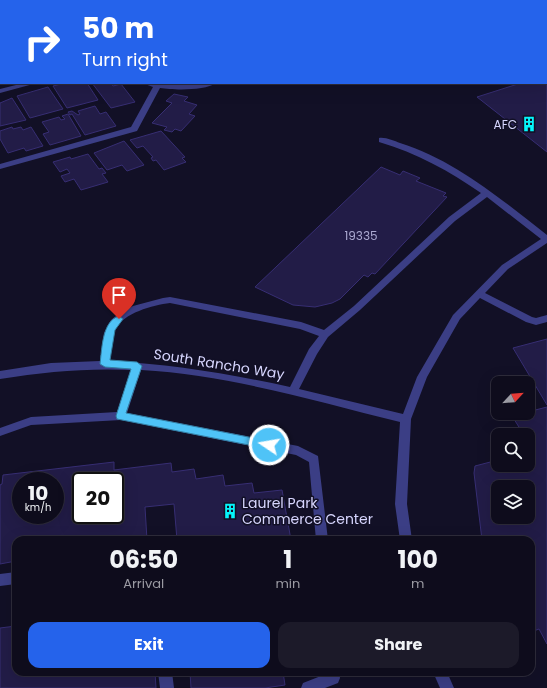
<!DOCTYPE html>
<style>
:root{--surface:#0e0c1c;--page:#1c1a29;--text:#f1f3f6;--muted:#9b9ba3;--line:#2e2c3b;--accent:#2563eb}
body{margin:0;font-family:Poppins,sans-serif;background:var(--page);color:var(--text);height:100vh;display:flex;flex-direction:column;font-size:15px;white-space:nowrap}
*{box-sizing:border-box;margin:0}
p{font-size:13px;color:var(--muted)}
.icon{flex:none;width:22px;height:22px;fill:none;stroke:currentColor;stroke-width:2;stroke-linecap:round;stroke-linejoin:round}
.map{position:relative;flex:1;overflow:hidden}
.side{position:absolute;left:12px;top:536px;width:523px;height:140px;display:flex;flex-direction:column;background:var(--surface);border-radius:12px;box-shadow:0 4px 16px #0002,0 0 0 1px var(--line)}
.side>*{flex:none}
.hud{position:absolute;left:0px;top:0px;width:547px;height:84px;box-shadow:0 4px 16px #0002,0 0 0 1px var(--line);background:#2563eb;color:#fff;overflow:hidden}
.needle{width:26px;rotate:64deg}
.buttons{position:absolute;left:491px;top:376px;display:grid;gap:8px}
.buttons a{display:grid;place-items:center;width:44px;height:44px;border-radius:8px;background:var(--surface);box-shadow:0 4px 16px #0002,0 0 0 1px var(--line);font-size:20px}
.speed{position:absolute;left:12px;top:472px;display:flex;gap:8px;font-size:20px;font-weight:700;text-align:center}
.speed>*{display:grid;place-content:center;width:52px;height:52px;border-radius:50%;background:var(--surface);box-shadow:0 4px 16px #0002,0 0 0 1px var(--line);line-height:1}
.speed small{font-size:10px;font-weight:400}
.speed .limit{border:2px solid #111;border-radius:6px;background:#fff;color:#111}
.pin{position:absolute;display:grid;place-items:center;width:34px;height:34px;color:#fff;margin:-41px -17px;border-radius:50% 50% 50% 0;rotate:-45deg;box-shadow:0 0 4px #0007}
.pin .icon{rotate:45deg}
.me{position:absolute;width:44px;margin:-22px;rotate:282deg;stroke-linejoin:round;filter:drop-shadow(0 0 3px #0008)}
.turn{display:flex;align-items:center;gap:14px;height:84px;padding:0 16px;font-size:18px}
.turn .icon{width:52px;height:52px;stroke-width:2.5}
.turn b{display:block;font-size:28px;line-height:34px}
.eta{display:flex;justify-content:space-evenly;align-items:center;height:68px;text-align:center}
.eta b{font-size:24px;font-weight:700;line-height:28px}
.primary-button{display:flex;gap:8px;margin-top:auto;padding:8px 16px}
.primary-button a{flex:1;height:46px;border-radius:12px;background:var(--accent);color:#fff;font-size:16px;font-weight:700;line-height:46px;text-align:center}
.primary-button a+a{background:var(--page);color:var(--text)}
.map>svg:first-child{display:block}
.building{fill:#221c47;stroke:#372e73;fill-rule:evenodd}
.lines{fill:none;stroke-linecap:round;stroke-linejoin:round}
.minor{fill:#3b3e85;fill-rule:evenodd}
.route{fill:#4fc3f7;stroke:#337fa1}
.labels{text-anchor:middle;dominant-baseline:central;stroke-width:3;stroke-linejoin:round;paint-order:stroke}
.far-poi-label{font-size:12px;fill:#d7d6fe;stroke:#121026;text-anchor:end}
.number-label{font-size:12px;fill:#aaa8d0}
.street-label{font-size:14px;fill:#d7d6fe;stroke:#121026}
.poi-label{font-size:14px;fill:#d7d6fe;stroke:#121026;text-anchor:start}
</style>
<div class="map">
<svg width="547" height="688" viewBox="0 0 547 688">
<rect width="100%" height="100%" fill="#121026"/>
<path class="building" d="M 9,0 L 51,0 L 51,1 L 10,1 Z
M 273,0 L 313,0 L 314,1 L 274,1 Z
M 546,75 L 547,75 L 547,152 L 477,97 L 521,83 L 546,83 Z
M 65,83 L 87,83 L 98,100 L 67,108 L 53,86 Z
M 92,83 L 111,83 L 113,86 L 121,84 L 135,102 L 111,108 Z
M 48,87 L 63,109 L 30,118 L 17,96 Z
M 174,94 L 188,97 L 184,101 L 197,105 L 189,114 L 195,116 L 181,131 L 175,129 L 172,132 L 164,130 L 167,127 L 152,123 L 172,103 L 166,101 Z
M 12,98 L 26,120 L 0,126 L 0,103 Z
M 95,106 L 100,114 L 106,112 L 116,126 L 85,135 L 72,114 L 70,115 L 68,112 L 72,111 L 78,115 L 80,114 L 78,111 Z
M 68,114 L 81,136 L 50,145 L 43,134 L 49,132 L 42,122 L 59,117 L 61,120 L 65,119 L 62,116 Z
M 12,127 L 13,129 L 21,127 L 23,130 L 31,127 L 43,146 L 26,151 L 24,148 L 8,153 L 0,139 L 0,131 Z
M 161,131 L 185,157 L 182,158 L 186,162 L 164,170 L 156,160 L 153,161 L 151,158 L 153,157 L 143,146 L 137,148 L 130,140 Z
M 124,141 L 144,165 L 127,171 L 122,165 L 107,170 L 94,153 Z
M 88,154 L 99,169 L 102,168 L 106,173 L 102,174 L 108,182 L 81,190 L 74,179 L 65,182 L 61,176 L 70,173 L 67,169 L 60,172 L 53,162 L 70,157 L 71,159 Z
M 381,167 L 400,175 L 403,171 L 420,178 L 416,181 L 446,193 L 443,196 L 447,197 L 375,274 L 372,273 L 368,277 L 364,275 L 340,299 L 332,303 L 315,307 L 293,305 L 255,287 Z
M 547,339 L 547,405 L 513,348 Z
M 547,407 L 547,644 L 539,629 L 531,632 L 531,540 L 482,540 L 474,473 L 475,466 L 498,460 L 498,465 L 528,465 L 528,452 L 534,450 L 528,441 L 528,435 L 524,435 L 512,416 ZM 498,487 L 528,487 L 528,517 L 498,517 Z
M 114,462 L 114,470 L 171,463 L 172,472 L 194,469 L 196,479 L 223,475 L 225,486 L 252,483 L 254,493 L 282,490 L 291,540 L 177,540 L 174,504 L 145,507 L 147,540 L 16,540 L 16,561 L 0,564 L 0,485 L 2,484 L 3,475 ZM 21,481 L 55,481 L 55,515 L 21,515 ZM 81,481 L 115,481 L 115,515 L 81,515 Z
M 16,626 L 16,672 L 155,672 L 156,688 L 0,688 L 0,628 Z
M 190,672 L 283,672 L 285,685 L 265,688 L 191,688 Z"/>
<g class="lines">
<path class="minor" d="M 62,0 L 69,0 L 69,1 L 62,1 Z
M 103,0 L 110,0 L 110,1 L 103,1 Z
M 332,0 L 342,0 L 332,1 Z
M 546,8 L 547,8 L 547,12 L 546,12 Z
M 24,83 L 37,83 L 0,93 L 0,89 Z
M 142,83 L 179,85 L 216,83 C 205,91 173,90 160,88 L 137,131 L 0,169 L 0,164 L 131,127 L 153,87 Z
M 379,138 C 386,137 394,141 400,143 C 455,160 502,200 547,235 L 547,243 L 508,269 L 485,293 L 532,317 L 536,318 L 547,315 L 547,322 L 536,325 L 526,322 L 480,298 L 460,319 L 427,377 L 411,419 L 407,504 L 412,540 L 400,540 L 395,504 L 400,422 C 315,401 229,375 141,370 L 127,413 L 298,446 L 318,456 L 328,540 L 316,540 L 309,462 L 296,455 L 121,420 L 31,425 L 0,436 L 0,428 L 31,417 L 117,412 L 131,370 C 85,368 45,372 0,379 L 0,371 L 51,363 L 100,361 L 104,333 L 111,320 L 117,315 L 133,306 L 163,298 L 170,297 L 301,322 L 324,330 L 354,306 L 449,217 L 481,193 C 449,171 417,153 379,142 ZM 487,197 L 541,239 L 502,265 L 453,315 L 417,377 L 403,414 L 299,389 L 317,354 L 328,337 L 360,310 L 455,221 ZM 170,303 L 300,329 L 319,336 L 309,349 L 290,387 C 230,374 171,364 110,361 C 111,351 110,339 115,330 C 123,313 153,305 170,303 Z
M 16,572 L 16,584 L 0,586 L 0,574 Z
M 158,672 L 172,672 L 174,688 L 160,688 Z
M 325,672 L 339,672 L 340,678 L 338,683 L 325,688 L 301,688 L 303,683 L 326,674 Z
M 433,672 L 447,672 L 454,688 L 440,688 Z"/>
</g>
<path class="route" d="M 119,316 L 123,319 L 115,330 L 110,360 L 137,362 L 142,366 L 126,413 L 269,441 L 272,442 L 274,445 L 272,448 L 269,449 L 117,419 L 116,416 L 131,369 L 105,367 L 100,364 C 102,349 102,321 119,316 Z"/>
<defs>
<g id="building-bare" transform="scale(1.2)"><path d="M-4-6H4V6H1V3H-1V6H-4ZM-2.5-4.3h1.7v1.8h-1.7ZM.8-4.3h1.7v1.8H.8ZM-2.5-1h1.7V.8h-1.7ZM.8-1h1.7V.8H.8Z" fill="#05f5fb" stroke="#121026" stroke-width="2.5" paint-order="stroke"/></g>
</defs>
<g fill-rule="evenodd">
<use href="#building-bare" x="529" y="124"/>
<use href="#building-bare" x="230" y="511"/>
</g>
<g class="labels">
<g class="far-poi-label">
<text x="517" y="124">AFC</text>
</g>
<g class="number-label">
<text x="361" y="235">19335</text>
</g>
<g class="street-label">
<text transform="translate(219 364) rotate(9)">South Rancho Way</text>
</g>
<g class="poi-label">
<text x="242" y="503">Laurel Park<tspan x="242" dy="16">Commerce Center</tspan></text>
</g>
</g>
</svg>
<div class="buttons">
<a><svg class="needle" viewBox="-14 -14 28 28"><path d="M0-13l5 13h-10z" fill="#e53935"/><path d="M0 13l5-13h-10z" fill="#9b9ba3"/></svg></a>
<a><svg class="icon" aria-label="search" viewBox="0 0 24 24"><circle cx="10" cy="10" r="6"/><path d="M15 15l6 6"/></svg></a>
<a><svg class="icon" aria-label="layers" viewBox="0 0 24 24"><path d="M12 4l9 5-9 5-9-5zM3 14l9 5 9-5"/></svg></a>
</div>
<div class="speed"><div>10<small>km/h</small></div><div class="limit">20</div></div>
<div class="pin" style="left:119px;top:319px;background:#d93025"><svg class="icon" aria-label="arrive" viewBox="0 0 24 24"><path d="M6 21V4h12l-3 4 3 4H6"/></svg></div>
<svg class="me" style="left:269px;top:445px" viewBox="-20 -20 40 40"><circle r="17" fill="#4fc3f7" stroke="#fff" stroke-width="3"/><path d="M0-11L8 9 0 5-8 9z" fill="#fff"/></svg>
<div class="hud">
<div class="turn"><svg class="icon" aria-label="right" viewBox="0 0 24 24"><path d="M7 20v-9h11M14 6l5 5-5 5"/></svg><div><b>50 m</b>Turn right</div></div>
</div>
<section class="side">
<div class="eta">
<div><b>06:50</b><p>Arrival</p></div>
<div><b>1</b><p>min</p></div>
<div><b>100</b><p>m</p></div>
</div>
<div class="primary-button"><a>Exit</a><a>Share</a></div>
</section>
</div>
